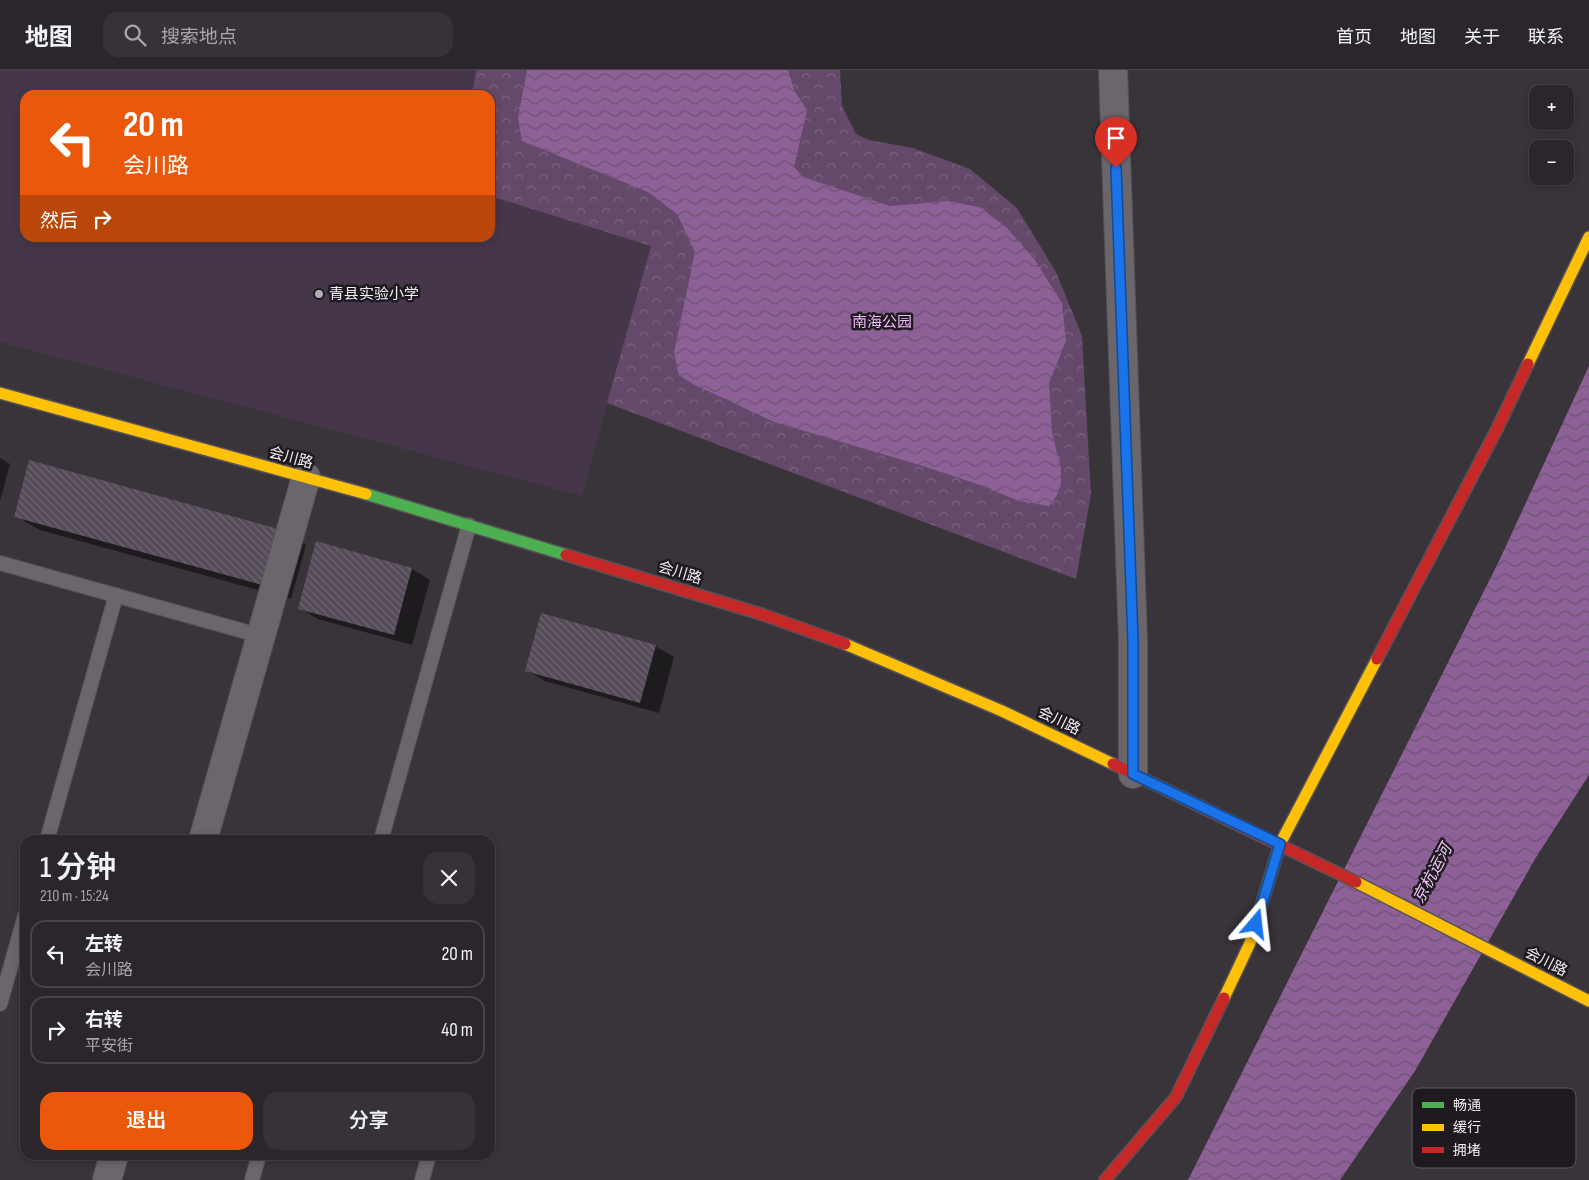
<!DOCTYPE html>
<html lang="zh">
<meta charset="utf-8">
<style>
:root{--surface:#2b262c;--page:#373238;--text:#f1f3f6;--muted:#a6a5a9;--line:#474348;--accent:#ea580c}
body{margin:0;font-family:"Sofia Sans Condensed","Noto Sans SC",sans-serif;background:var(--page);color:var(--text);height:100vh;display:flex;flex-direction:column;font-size:19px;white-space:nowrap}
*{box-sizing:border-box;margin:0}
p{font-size:16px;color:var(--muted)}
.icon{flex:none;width:28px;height:28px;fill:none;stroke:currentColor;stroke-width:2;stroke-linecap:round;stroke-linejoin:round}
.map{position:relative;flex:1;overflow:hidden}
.panel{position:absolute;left:20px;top:765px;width:475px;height:325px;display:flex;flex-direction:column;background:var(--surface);border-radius:15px;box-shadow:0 2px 8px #0003,0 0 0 1px var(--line)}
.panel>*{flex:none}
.banner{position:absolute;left:20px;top:20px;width:475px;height:152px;border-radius:15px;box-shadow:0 2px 8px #0003,0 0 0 1px var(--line);background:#ea580c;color:#fff;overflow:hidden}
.controls{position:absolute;left:1529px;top:15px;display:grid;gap:10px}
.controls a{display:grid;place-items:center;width:45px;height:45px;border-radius:10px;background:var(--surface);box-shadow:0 2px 8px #0003,0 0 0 1px var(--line);font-size:25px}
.pin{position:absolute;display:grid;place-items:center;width:42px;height:42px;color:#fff;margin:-51px -21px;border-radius:50% 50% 50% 0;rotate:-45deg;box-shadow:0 0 5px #0007}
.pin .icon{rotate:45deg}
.me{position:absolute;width:55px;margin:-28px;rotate:17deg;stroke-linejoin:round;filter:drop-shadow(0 0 4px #0008)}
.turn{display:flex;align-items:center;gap:18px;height:105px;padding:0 20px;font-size:22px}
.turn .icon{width:65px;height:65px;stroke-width:2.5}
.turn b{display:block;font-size:35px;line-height:42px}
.then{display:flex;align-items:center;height:48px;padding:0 20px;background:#0003;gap:10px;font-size:19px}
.round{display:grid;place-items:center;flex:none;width:52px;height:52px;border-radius:15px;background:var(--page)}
.head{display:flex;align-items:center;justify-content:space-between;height:85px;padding:0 20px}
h1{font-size:30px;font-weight:600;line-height:38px}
.primary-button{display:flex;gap:10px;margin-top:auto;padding:10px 20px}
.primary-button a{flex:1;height:58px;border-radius:15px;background:var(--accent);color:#fff;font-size:20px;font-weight:600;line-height:58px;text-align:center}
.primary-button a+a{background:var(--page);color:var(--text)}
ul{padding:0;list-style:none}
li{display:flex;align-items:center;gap:15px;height:68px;margin:0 10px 8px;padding:0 10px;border:2px solid var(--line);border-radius:15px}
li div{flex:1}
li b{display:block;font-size:19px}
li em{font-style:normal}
header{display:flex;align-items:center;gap:30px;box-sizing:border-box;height:70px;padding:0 25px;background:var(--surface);border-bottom:1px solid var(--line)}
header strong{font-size:24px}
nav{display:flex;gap:28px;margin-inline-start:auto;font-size:18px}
.search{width:350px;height:45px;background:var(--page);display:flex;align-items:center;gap:12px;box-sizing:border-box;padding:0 18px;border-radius:15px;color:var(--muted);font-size:19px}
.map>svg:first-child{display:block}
.built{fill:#453749}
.park{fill:url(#park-crowns)}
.water{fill:url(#water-waves)}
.shadow{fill:#0007}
.building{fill:url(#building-back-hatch)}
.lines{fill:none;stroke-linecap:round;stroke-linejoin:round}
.lane-casing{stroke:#575258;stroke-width:16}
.street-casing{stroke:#575258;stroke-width:30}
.fast-casing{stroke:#575258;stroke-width:14}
.slow-casing{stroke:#575258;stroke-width:14}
.jam-casing{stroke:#575258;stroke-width:14}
.lane{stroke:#6a666b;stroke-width:14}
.street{stroke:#6a666b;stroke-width:28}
.fast{stroke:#4caf50;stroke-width:11}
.slow{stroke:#ffc107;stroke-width:11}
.jam{stroke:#c62828;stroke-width:11}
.route-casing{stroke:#114b97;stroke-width:12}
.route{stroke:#1a73e8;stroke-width:9}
.poi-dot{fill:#b3acb4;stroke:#1f1a20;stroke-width:2}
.labels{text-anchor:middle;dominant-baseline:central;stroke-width:5;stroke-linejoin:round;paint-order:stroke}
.poi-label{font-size:15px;fill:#f4edf5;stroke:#1f1a20;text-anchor:start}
.park-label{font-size:15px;fill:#f0b9fb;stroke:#1f1a20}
.street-label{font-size:15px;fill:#f4edf5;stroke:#1f1a20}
.water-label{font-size:16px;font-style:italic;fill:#f0c7f9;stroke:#1f1a20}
.key{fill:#1f1a20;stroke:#5f5960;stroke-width:1}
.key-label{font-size:14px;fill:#f4edf5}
</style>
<header>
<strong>地图</strong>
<div class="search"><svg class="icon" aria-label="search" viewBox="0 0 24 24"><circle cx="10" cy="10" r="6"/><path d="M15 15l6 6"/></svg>搜索地点</div>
<nav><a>首页</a><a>地图</a><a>关于</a><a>联系</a></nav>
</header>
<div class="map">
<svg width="1589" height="1110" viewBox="0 0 1589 1110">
<defs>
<pattern id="park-crowns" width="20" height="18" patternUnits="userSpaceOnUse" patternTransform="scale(1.25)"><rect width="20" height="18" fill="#65496a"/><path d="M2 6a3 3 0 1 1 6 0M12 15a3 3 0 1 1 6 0" fill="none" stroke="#7c6480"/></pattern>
<pattern id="water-waves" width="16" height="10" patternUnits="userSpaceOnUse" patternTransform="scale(1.25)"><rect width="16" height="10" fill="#8e6098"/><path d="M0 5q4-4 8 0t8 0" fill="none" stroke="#6c5471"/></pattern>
<pattern id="building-back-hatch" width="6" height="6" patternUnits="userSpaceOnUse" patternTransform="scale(1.25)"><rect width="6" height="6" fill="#564b58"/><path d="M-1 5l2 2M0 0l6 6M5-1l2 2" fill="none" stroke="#6f6571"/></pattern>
</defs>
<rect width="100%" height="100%" fill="#39333a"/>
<path class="built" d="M 0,0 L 476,0 L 472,25 L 25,25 L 25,168 L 490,168 L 490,126 L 651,176 L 582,426 L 0,272 Z"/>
<path class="park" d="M 476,0 L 840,0 L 842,36 L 856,64 L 869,70 L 913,78 L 970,99 L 1017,138 L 1056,202 L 1082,266 L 1091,424 L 1076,509 L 607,333 L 651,176 L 490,126 L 490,25 L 472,25 Z"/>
<path class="water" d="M 527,0 L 788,0 L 794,20 L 807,40 L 794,97 L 803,107 L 890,136 L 948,131 L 979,137 L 1006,157 L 1034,189 L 1062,233 L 1066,271 L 1049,313 L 1052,363 L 1061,399 L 1061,414 L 1057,425 L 1049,436 L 1019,431 L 980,415 L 926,397 L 774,352 L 693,314 L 679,305 L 674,283 L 695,182 L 677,144 L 648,122 L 522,71 L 518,48 Z
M 1589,296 L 1589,705 L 1535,789 L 1415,1001 L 1340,1110 L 1188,1110 L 1499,491 Z"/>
<path class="shadow" d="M 0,388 L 10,394 L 0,431 Z
M 15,446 L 282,461 L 306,475 L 291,529 L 40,460 Z
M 317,473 L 412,499 L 430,510 L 412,575 L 318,549 L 299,538 Z
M 655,576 L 674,587 L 659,643 L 545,611 L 526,600 Z"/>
<path class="building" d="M 29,390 L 282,460 L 266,516 L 14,447 Z
M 316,471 L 412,498 L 394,565 L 298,539 Z
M 541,543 L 656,575 L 640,633 L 525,601 Z"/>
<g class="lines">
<g class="lane-casing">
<path id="lane" d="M 0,493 L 261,566
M 47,770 L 116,525
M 381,770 L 469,455
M 0,934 L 25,846
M 252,1110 L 259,1085
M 422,1110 L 429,1085"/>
</g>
<g class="street-casing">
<path id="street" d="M 1113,0 L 1133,571 L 1133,704
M 203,770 L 306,407
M 107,1110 L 114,1085"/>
</g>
<g class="fast-casing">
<path id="fast" d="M 366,424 L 566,485"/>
</g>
<g class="slow-casing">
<path id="slow" d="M 1528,294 L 1589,167
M 0,323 L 366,424
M 845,574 L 1002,641 L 1113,694
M 1356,812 L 1589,931
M 1224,928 L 1250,873 L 1280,774 L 1377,589"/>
</g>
<g class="jam-casing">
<path id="jam" d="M 566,485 L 761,544 L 845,574
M 1377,589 L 1498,357 L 1528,294
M 1113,694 L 1356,812
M 1105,1110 L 1176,1027 L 1224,928"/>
</g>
<use href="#lane" class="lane"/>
<use href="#street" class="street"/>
<use href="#fast" class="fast"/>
<use href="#slow" class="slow"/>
<use href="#jam" class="jam"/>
</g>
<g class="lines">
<g class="route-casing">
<path id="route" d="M 1116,98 L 1133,571 L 1133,704 L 1280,774 L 1256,854"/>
</g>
<use href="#route" class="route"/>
</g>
<circle class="poi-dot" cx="319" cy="224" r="5"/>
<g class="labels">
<g class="poi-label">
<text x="329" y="224">青县实验小学</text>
</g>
<g class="park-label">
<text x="882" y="252">南海公园</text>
</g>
<g class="street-label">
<text transform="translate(291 388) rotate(15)">会川路</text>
<text transform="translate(680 503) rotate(17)">会川路</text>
<text transform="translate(1059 651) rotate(26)">会川路</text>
<text transform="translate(1546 892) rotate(27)">会川路</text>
</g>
<g class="water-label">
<text transform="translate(1433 804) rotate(-62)">京杭运河</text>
</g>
</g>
<rect x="1412" y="1018" width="164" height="80" rx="8" class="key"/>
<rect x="1422" y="1032" width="22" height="6" fill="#4caf50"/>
<rect x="1422" y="1054" width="22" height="7" fill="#ffc107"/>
<rect x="1422" y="1077" width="22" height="6" fill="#c62828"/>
<g class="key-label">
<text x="1453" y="1040">畅通</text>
<text x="1453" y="1062">缓行</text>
<text x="1453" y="1085">拥堵</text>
</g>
</svg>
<div class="controls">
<a>+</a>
<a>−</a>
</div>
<div class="pin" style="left:1116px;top:98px;background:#d93025"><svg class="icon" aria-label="arrive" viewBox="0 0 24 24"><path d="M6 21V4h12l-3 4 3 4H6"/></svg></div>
<svg class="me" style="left:1256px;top:854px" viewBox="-20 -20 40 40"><path d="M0-17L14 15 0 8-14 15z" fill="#1a73e8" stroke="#fff" stroke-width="4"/></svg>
<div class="banner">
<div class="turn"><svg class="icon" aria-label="left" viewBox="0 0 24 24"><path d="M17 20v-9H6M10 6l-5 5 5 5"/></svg><div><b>20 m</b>会川路</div></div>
<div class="then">然后<svg class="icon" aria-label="right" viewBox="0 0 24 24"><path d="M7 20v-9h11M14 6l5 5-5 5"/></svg></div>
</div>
<section class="panel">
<div class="head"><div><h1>1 分钟</h1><p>210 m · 15:24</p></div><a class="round"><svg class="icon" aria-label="close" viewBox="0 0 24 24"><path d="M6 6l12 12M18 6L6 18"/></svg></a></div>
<ul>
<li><svg class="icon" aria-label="left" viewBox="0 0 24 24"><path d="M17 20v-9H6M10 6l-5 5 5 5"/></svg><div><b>左转</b><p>会川路</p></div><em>20 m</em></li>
<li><svg class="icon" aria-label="right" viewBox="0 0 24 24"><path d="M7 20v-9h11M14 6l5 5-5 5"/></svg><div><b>右转</b><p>平安街</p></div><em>40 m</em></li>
</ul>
<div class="primary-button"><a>退出</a><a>分享</a></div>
</section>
</div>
